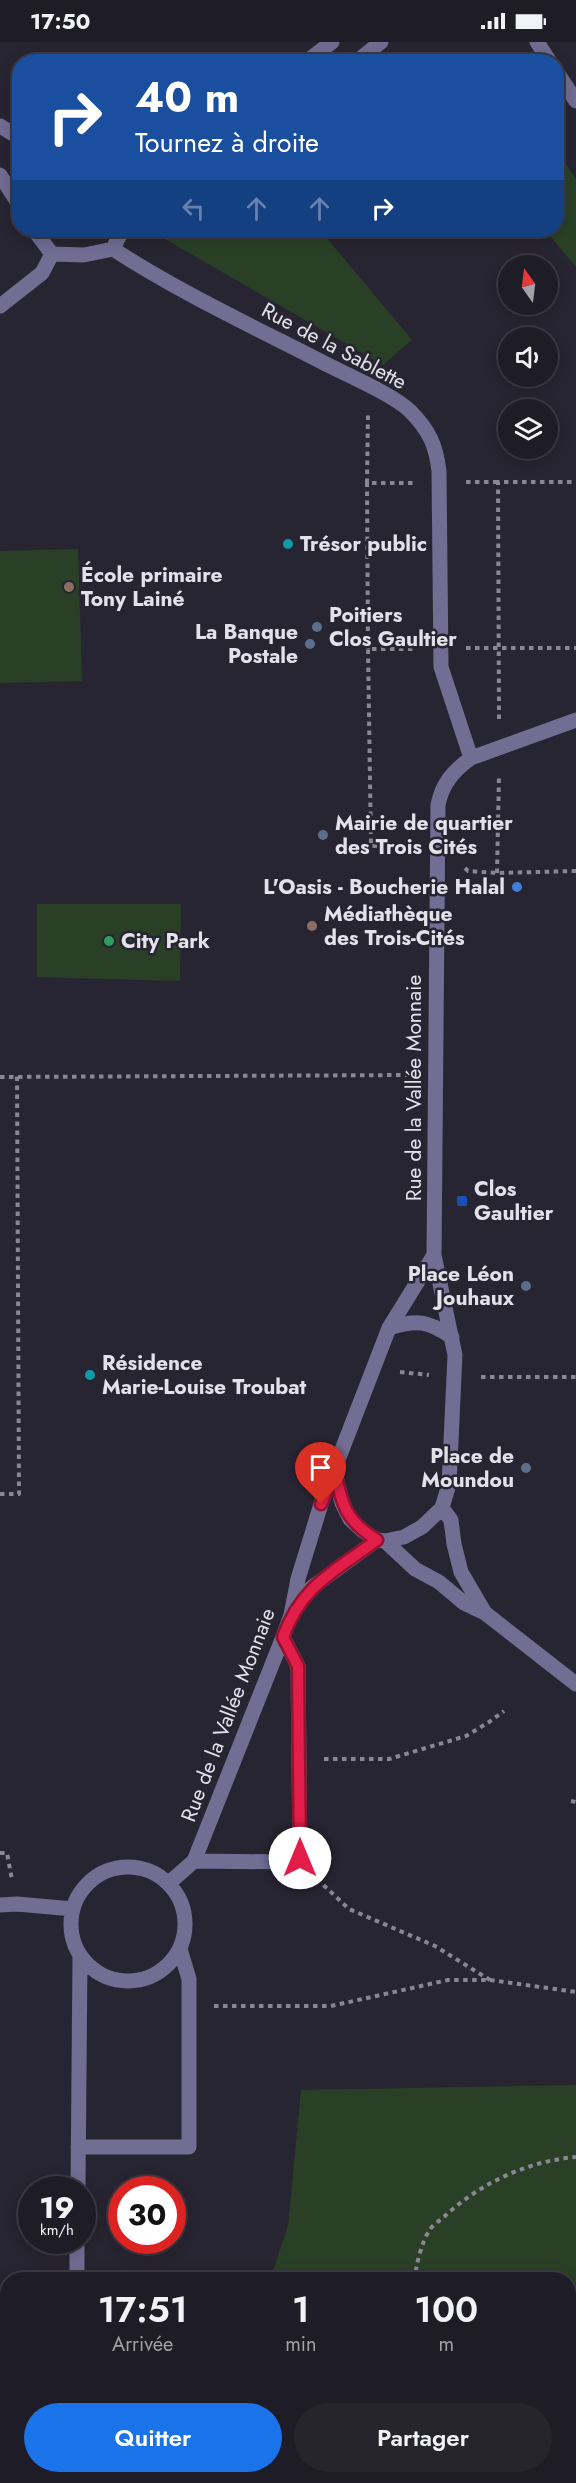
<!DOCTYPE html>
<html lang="fr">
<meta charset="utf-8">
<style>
:root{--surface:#1e1c26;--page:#26252e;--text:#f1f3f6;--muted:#a1a1a7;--line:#3c3a43;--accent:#1a73e8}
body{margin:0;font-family:Jost,sans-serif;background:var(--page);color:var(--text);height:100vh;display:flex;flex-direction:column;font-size:22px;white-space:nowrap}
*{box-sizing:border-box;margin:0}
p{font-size:20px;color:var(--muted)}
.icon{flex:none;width:33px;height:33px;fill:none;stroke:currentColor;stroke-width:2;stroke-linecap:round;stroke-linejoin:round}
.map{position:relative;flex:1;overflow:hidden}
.sheet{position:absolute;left:0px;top:2230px;width:576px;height:212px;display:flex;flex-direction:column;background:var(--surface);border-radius:24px 24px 0 0;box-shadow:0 3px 15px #0003,0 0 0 2px var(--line)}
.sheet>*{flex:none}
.top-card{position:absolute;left:12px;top:12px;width:552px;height:183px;border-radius:24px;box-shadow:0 3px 15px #0003,0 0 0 2px var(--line);background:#1a4fa0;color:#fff;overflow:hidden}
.needle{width:39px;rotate:346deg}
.controls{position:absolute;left:498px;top:213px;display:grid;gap:12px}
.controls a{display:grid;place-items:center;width:60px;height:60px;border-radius:50%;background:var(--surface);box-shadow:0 3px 15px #0003,0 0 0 2px var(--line);font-size:30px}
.speed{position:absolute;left:18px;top:2134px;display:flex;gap:12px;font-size:30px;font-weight:700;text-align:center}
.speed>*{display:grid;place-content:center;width:78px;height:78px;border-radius:50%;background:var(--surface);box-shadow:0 3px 15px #0003,0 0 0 2px var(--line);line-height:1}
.speed small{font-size:15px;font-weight:400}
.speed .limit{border:9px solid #d22;background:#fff;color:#111}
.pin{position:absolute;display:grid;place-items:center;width:51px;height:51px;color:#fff;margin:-62px -26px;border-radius:50% 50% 50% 0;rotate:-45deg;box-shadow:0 0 6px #0007}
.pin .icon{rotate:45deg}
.me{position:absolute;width:66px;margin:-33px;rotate:0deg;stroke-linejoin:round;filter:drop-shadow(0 0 4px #0008)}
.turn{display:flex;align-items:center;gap:21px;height:126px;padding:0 24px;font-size:27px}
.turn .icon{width:78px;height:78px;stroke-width:2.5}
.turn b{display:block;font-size:42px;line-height:51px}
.lanes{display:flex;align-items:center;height:57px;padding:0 24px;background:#0003;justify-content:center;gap:30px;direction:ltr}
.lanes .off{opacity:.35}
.eta{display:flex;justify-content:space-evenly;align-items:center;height:102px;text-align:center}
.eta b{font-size:36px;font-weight:600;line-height:42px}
.cta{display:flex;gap:12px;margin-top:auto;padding:12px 24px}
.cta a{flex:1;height:69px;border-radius:36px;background:var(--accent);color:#fff;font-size:24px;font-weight:600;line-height:69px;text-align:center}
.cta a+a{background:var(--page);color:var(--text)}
.status{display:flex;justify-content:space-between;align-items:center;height:42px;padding:0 30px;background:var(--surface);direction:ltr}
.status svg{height:16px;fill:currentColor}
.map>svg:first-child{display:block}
.green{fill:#294026}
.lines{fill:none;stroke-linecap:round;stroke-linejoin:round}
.path{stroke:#898792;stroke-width:4;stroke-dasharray:4.5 4.5;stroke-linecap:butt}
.minor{stroke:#716d93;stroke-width:15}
.route-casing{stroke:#92132f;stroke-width:15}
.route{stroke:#e11d48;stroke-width:10}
.culture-dot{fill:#0f9aa8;stroke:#282532;stroke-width:2}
.education-dot{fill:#8d6e63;stroke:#282532;stroke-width:2}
.service-dot{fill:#5c6f8a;stroke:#282532;stroke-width:2}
.shop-dot{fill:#3f7fe0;stroke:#282532;stroke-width:2}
.leisure-dot{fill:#2e9e5b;stroke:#282532;stroke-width:2}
.transit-dot{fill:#1a4fb4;stroke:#282532;stroke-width:2}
.labels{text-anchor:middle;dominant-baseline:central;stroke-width:5;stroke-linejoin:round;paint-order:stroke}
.street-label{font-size:21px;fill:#e3e2eb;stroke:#282532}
.poi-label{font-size:21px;font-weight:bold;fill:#e3e2eb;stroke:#282532;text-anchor:start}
</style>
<div class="status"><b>17:50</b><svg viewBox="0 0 49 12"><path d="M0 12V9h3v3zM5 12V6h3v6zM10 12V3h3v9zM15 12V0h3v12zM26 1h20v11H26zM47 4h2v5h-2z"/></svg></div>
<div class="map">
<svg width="576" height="2441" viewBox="0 0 576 2441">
<rect width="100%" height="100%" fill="#282532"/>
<path class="green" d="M 434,11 L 467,13 L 486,19 L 400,19 L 420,12 Z
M 564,119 L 576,137 L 576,225 L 545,188 L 556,188 L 557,124 Z
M 178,188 L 320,188 L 412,298 L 383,323 L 165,197 Z
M 78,507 L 82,639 L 0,641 L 0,509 Z
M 37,862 L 181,862 L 180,939 L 37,935 Z
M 576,2043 L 576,2441 L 250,2441 L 251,2434 L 568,2434 L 568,2238 L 270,2238 L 288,2184 L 301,2048 Z"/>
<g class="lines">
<path class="path" d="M 466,440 L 498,440
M 367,441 L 368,372
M 466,606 L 576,606
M 368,607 L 367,441 L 413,441
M 499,677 L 498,440 L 576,440
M 413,803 L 371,804 L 368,607 L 416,607
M 465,826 L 468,829 L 497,831 L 576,829
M 497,831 L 499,733
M 0,1035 L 410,1033
M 400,1330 L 429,1333
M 481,1335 L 576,1335
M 0,1452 L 19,1452 L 17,1034
M 324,1717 L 389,1717 L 466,1694 L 489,1680 L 504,1669
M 571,1759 L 576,1760
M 0,1811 L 7,1811 L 12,1838
M 317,1837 L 349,1867 L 435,1904 L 490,1938
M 214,1964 L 331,1964 L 448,1938 L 490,1938 L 576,1950
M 415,2238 C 415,2226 422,2199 429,2189 C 432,2183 441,2178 446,2173 C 481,2141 528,2119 576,2115
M 415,2434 L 415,2441"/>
<path class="minor" d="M 537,0 L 550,20
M 306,20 L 332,0
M 356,20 L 381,0
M 556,29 L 576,59
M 0,84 L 20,96
M 0,133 L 20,164
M 34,188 L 52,212
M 113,207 C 179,250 252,284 322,320 C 345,332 394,353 410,369 C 429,388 436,403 439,429 L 441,625 L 471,716
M 52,212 L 84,213 L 113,207 L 122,188
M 0,264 L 42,231 L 52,212
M 389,1286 C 417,1277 428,1279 452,1295
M 335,1430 L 342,1461 L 350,1477 L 363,1489 L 377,1498 L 385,1499 L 404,1495 L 422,1485 L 442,1466 L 449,1442 L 455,1313 L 434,1213
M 442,1466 L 451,1478 L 454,1502 L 461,1530 L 485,1571 L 576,1642
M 385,1499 L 415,1527 L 439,1540 L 464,1561 L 485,1571
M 293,1570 L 311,1546 L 377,1498
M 194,1819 L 292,1820 L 300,1816 L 298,1624 L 283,1595
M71 1882a57 57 0 1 1 114 0a57 57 0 1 1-114 0Z
M 169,1841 L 194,1819 L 283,1595 L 291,1573 L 298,1537 L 321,1462 L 389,1286 L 434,1213 L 438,763 C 442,742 453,729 471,716 L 576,678
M 0,1863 L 17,1862 L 73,1867
M 78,2105 L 189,2105 L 189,1937 L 180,1907
M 78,2148 L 80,1913
M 77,2238 L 77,2199
M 0,2377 L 8,2377"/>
</g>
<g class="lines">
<g class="route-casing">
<path id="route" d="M 300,1816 L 298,1624 L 283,1595 C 302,1543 335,1529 377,1498 C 346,1479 342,1463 335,1430 L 321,1462"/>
</g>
<use href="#route" class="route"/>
</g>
<g class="culture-dot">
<circle cx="288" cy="502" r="6"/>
<circle cx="90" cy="1333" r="6"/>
</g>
<g class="education-dot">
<circle cx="69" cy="545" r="6"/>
<circle cx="312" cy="884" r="6"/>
</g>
<g class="service-dot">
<circle cx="317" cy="585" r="6"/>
<circle cx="310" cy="602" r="6"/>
<circle cx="323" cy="793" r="6"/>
<circle cx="526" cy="1244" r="6"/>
<circle cx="526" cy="1426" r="6"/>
</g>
<circle class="shop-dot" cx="517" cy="845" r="6"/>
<circle class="leisure-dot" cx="109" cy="899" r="6"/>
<rect class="transit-dot" x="456" y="1153" width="12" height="12" rx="3"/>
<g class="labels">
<g class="street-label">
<text transform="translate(334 304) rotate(28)">Rue de la Sablette</text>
<text transform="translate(414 1046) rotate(-90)">Rue de la Vallée Monnaie</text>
<text transform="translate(228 1673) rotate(-69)">Rue de la Vallée Monnaie</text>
</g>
<g class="poi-label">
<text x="300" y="502">Trésor public</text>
<text x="81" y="533">École primaire<tspan x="81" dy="24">Tony Lainé</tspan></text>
<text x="329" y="573">Poitiers<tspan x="329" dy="24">Clos Gaultier</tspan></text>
<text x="298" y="590" text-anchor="end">La Banque<tspan x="298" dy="24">Postale</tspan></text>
<text x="335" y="781">Mairie de quartier<tspan x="335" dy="24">des Trois Cités</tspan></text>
<text x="505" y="845" text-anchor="end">L'Oasis - Boucherie Halal</text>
<text x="324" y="872">Médiathèque<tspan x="324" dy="24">des Trois-Cités</tspan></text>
<text x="121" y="899">City Park</text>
<text x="474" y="1147">Clos<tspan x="474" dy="24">Gaultier</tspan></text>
<text x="514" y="1232" text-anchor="end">Place Léon<tspan x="514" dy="24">Jouhaux</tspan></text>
<text x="102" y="1321">Résidence<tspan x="102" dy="24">Marie-Louise Troubat</tspan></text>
<text x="514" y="1414" text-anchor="end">Place de<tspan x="514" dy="24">Moundou</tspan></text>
</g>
</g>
</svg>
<div class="controls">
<a><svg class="needle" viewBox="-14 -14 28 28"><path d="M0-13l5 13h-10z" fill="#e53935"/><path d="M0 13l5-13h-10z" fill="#a1a1a7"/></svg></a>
<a><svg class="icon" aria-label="sound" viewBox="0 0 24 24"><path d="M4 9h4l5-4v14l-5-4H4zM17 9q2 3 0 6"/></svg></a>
<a><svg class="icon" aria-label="layers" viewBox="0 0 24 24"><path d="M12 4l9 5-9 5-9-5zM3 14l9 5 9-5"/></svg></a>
</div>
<div class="speed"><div>19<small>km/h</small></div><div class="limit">30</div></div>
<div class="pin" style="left:321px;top:1462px;background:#d93025"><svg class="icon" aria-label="arrive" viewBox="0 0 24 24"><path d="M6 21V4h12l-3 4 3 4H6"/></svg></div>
<svg class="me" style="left:300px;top:1816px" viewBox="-20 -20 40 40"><circle r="19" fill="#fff"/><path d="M0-13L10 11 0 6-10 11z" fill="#e11d48"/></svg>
<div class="top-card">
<div class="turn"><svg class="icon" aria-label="right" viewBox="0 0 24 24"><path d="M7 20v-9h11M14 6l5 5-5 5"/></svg><div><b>40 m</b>Tournez à droite</div></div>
<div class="lanes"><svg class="icon off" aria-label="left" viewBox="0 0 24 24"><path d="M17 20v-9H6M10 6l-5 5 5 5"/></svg><svg class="icon off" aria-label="ahead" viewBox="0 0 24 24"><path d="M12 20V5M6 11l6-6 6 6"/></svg><svg class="icon off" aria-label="ahead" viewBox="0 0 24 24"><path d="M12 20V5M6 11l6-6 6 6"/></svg><svg class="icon" aria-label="right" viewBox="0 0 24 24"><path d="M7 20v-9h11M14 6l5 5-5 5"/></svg></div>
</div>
<section class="sheet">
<div class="eta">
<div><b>17:51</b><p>Arrivée</p></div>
<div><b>1</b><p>min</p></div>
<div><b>100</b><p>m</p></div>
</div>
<div class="cta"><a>Quitter</a><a>Partager</a></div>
</section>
</div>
